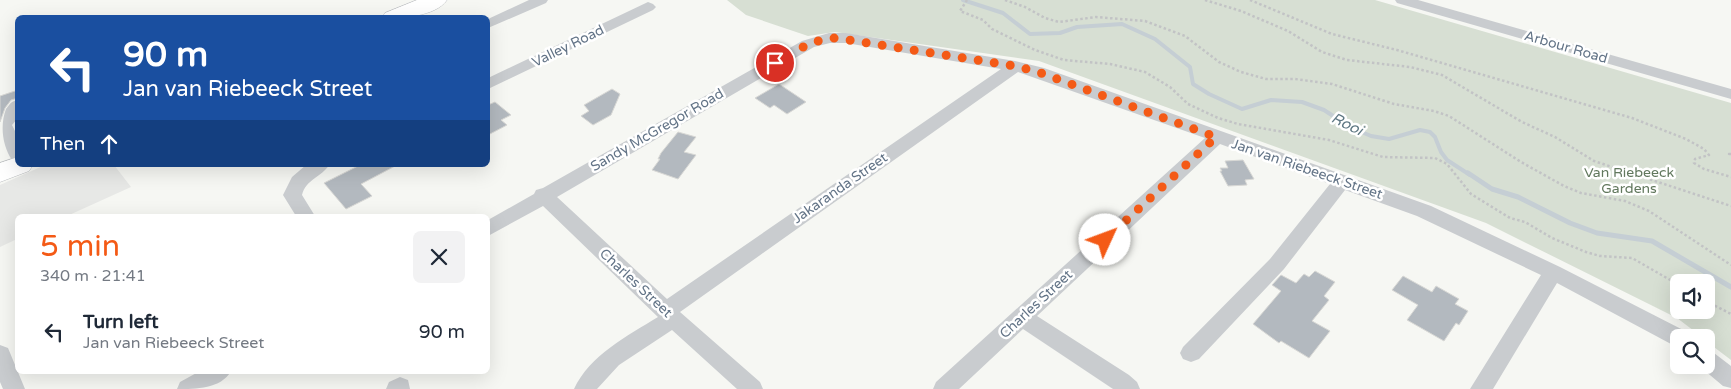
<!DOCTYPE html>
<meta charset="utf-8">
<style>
:root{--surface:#fff;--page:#f2f2f3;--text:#1f2937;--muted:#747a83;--accent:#f45a16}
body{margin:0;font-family:"Varela Round",sans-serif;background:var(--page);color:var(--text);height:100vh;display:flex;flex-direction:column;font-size:19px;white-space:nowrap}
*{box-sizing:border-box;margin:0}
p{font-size:16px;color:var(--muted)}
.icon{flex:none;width:28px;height:28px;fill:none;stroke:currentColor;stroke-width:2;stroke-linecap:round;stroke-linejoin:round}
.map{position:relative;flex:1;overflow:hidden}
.side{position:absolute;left:15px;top:214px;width:475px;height:160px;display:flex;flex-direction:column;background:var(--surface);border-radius:8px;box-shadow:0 5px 20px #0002}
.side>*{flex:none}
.guide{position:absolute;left:15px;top:15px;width:475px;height:152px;border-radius:8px;box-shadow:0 5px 20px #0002;background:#1a4fa0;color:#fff;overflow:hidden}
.tools{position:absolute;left:1670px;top:274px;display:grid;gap:10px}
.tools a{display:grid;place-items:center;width:45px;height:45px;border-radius:8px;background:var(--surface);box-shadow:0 5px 20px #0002;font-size:25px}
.pin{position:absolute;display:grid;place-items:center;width:42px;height:42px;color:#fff;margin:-21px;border:2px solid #fff;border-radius:50%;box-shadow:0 1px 5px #0007}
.me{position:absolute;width:55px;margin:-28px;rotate:47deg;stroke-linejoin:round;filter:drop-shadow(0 0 4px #0008)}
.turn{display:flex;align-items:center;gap:18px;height:105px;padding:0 25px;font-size:22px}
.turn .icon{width:65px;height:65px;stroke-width:2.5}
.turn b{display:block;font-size:35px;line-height:42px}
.then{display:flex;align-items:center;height:48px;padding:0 25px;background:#0003;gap:10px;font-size:19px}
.round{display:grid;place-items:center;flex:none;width:52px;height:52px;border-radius:8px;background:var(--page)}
.summary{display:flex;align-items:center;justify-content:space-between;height:85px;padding:0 25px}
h1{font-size:30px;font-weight:600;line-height:38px;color:var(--accent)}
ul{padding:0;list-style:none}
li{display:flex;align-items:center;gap:15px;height:65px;padding:0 25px}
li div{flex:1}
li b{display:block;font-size:19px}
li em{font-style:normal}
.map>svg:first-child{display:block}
.built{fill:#e7e8e6}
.green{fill:#d7dfd3;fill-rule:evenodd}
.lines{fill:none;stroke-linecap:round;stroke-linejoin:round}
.stream-far1{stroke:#c5ced4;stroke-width:4}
.stream{stroke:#c5ced4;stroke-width:5}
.building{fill:#b3b9bf;stroke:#d8d8d5}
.highway-casing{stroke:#babdc0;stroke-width:1}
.path{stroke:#c2c3c5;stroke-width:2.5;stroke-dasharray:2.5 2.5;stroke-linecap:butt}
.minor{fill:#c9cccf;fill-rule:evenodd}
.highway{fill:#fff;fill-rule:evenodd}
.route{stroke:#f45a16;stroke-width:9;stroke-dasharray:0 16.2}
.labels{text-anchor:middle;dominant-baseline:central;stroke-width:5;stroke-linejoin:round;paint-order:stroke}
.street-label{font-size:14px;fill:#637487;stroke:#fff}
.park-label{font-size:14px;fill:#62785e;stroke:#fff}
.water-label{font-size:15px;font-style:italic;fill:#5e7783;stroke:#fff}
</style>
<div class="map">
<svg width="1731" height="389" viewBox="0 0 1731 389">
<rect width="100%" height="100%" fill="#f6f7f3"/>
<path class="built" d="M 45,165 L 114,165 L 131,187 L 67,216 L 18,216 L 17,239 L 0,247 L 0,185 Z"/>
<path class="green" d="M 727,0 L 1375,0 L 1731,103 L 1731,360 L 1706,341 L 1706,338 L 1702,337 L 1677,318 L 1486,223 L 1039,61 L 835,32 L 808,36 L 746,15 ZM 1679,282 L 1706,282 L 1706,310 L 1679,310 Z"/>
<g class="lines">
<path class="stream-far1" d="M 963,0 L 1003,13 L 1030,34 L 1060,33 L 1077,27 L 1122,24 L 1155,39 L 1190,67 L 1193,84 L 1209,94 L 1242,109 L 1271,100 L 1302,102 L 1324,110 L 1350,127 L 1371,136 L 1389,139 L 1420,130 L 1430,132 L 1435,137 L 1441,152 L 1447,160 L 1470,175"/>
<path class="stream" d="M 1468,173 L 1492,189 L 1518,197 L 1570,223 L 1597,233 L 1652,241 L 1731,287"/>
</g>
<path class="building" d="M 779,84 L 806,102 L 787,114 L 774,105 L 770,108 L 755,98 Z
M 612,89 L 620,94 L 611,115 L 593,125 L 581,116 L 589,111 L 584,105 Z
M 18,90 L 18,98 L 11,100 L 5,108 L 0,122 L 0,96 Z
M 495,102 L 511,115 L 501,120 L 507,125 L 488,135 L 488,105 Z
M 678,132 L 696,137 L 684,152 L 696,155 L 678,179 L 652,170 L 660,159 L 658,159 L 661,153 Z
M 1243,160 L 1254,179 L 1245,180 L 1247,185 L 1228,186 L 1220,171 L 1222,171 L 1220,168 L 1228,168 L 1225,161 Z
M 360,165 L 397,165 L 361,184 L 372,196 L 346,209 L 324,183 Z
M 1315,271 L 1335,282 L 1324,296 L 1329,300 L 1312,321 L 1330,331 L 1309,358 L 1281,341 L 1279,343 L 1253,324 L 1281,291 L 1272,285 L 1281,275 L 1296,283 L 1304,274 L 1309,277 Z
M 1403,276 L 1432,292 L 1436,286 L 1459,299 L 1455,304 L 1468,311 L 1459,325 L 1456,323 L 1444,341 L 1407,320 L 1418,305 L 1392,290 Z"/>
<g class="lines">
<g class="highway-casing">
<path id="highway" d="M 417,0 L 447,0 C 435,17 401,18 382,18 L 385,13 Z
M 18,157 L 18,165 L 33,165 L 29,171 L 0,182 L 0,163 Z"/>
</g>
<path class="path" d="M 967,0 L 960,11 L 983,20 L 992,29 L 1035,50 L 1064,60 L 1110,64 L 1145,72 L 1170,87 L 1188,104 L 1218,118 L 1238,124 L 1329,140 L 1383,157 L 1435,158 L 1447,164 L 1471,194 L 1510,218 L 1525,222 L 1552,238 L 1586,252 L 1600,256 L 1632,258 L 1679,285
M 1005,0 L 1025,7 L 1045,18 L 1059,22 L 1096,17 L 1145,21 L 1185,36 L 1219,62 L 1241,72 L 1266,79 L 1295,79 L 1332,84 L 1394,104 L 1434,111 L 1449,116 L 1521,162 L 1564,186 L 1581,193 L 1625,201 L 1649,211 L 1731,265
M 1205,0 L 1241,11 L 1288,31 L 1322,52 L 1347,60 L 1410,67 L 1442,75 L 1522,122 L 1555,137 L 1594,161 L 1731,206
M 1250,0 L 1332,34 L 1397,50 L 1632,118 L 1686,139 L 1704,149 L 1709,155 L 1695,159 L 1694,163 L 1704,169 L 1731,177
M 1731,154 L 1729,154 L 1731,156
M 1706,301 L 1731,314"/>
<path class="minor" d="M 529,0 L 548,0 L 546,3 L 488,28 L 488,19 Z
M 1395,0 L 1418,0 L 1731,89 L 1731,99 L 1397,3 Z
M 648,2 L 653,4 L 656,7 L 653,10 L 488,89 L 488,78 Z
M 829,33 L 846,33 L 1015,61 L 1044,68 L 1431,206 L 1560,267 L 1687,332 L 1690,338 L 1679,338 L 1679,347 L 1671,344 L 1557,283 L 1493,389 L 1470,389 L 1541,275 L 1417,216 L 1345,190 L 1284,269 L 1199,359 L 1191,362 L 1183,359 L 1180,353 L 1183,347 L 1270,259 L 1330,184 L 1220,144 L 1037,316 L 1129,375 L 1137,382 L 1140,389 L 1113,389 L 1023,329 L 959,389 L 933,389 L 936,382 L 1205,138 L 1018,72 L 680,312 L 760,382 L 763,389 L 737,389 L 672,330 L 619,365 L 597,389 L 574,389 C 590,355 627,336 658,317 L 543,206 L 488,236 L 488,220 L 534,194 L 536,190 L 543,188 L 802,41 ZM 830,43 L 846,43 L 1001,69 L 667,299 L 557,197 L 814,47 Z
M 18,100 L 18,118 L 12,125 L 18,137 L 18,162 L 12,160 C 2,145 0,125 6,109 C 10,104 11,101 18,100 Z
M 306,165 L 329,165 C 322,177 306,179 302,195 L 315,216 L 296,216 L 283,195 L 292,177 Z
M 0,345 L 8,348 L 25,389 L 3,389 L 0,382 Z
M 1706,350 L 1714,353 L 1731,366 L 1731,388 L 1723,386 L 1698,365 L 1706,365 Z
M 200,371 L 231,371 C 221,389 196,389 177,389 L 180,382 Z
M 400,377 L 408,380 L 410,389 L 386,389 L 389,382 Z"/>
<use href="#highway" class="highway"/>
</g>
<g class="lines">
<path class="route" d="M 775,63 C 795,51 813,39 836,38 L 1015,66 L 1038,72 L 1216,137 L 1105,240"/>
</g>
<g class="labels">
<g class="street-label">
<text transform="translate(568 46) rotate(-26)">Valley Road</text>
<text transform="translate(1566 47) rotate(16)">Arbour Road</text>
<text transform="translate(657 130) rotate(-30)">Sandy McGregor Road</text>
<text transform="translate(1307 169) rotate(19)">Jan van Riebeeck Street</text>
<text transform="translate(840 188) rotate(-35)">Jakaranda Street</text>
<text transform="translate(636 283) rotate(43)">Charles Street</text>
<text transform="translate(1036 304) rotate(-43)">Charles Street</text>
</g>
<g class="park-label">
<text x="1629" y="172">Van Riebeeck<tspan x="1629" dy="16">Gardens</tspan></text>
</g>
<g class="water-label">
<text transform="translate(1347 124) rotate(26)">Rooi</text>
</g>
</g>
</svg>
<div class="tools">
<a><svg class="icon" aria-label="sound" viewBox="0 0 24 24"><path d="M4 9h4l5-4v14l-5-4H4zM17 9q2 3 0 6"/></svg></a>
<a><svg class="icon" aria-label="search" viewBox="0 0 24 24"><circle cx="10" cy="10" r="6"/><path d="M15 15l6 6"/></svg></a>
</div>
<div class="pin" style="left:775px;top:63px;background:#d93025"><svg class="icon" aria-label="arrive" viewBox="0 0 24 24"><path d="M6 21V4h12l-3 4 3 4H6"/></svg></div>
<svg class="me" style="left:1105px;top:240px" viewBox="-20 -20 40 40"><circle r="19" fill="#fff"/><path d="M0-13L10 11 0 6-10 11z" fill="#f45a16"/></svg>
<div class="guide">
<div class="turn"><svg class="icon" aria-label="left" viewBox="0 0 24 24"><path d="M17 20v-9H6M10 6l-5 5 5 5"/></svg><div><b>90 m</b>Jan van Riebeeck Street</div></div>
<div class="then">Then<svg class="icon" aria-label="ahead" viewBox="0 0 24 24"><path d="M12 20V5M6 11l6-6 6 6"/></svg></div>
</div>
<section class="side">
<div class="summary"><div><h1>5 min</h1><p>340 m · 21:41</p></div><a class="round"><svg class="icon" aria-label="close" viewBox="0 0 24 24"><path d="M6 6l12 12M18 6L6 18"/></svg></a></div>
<ul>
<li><svg class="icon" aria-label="left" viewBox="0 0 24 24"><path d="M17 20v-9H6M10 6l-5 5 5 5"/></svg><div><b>Turn left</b><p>Jan van Riebeeck Street</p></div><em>90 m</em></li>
</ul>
</section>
</div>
